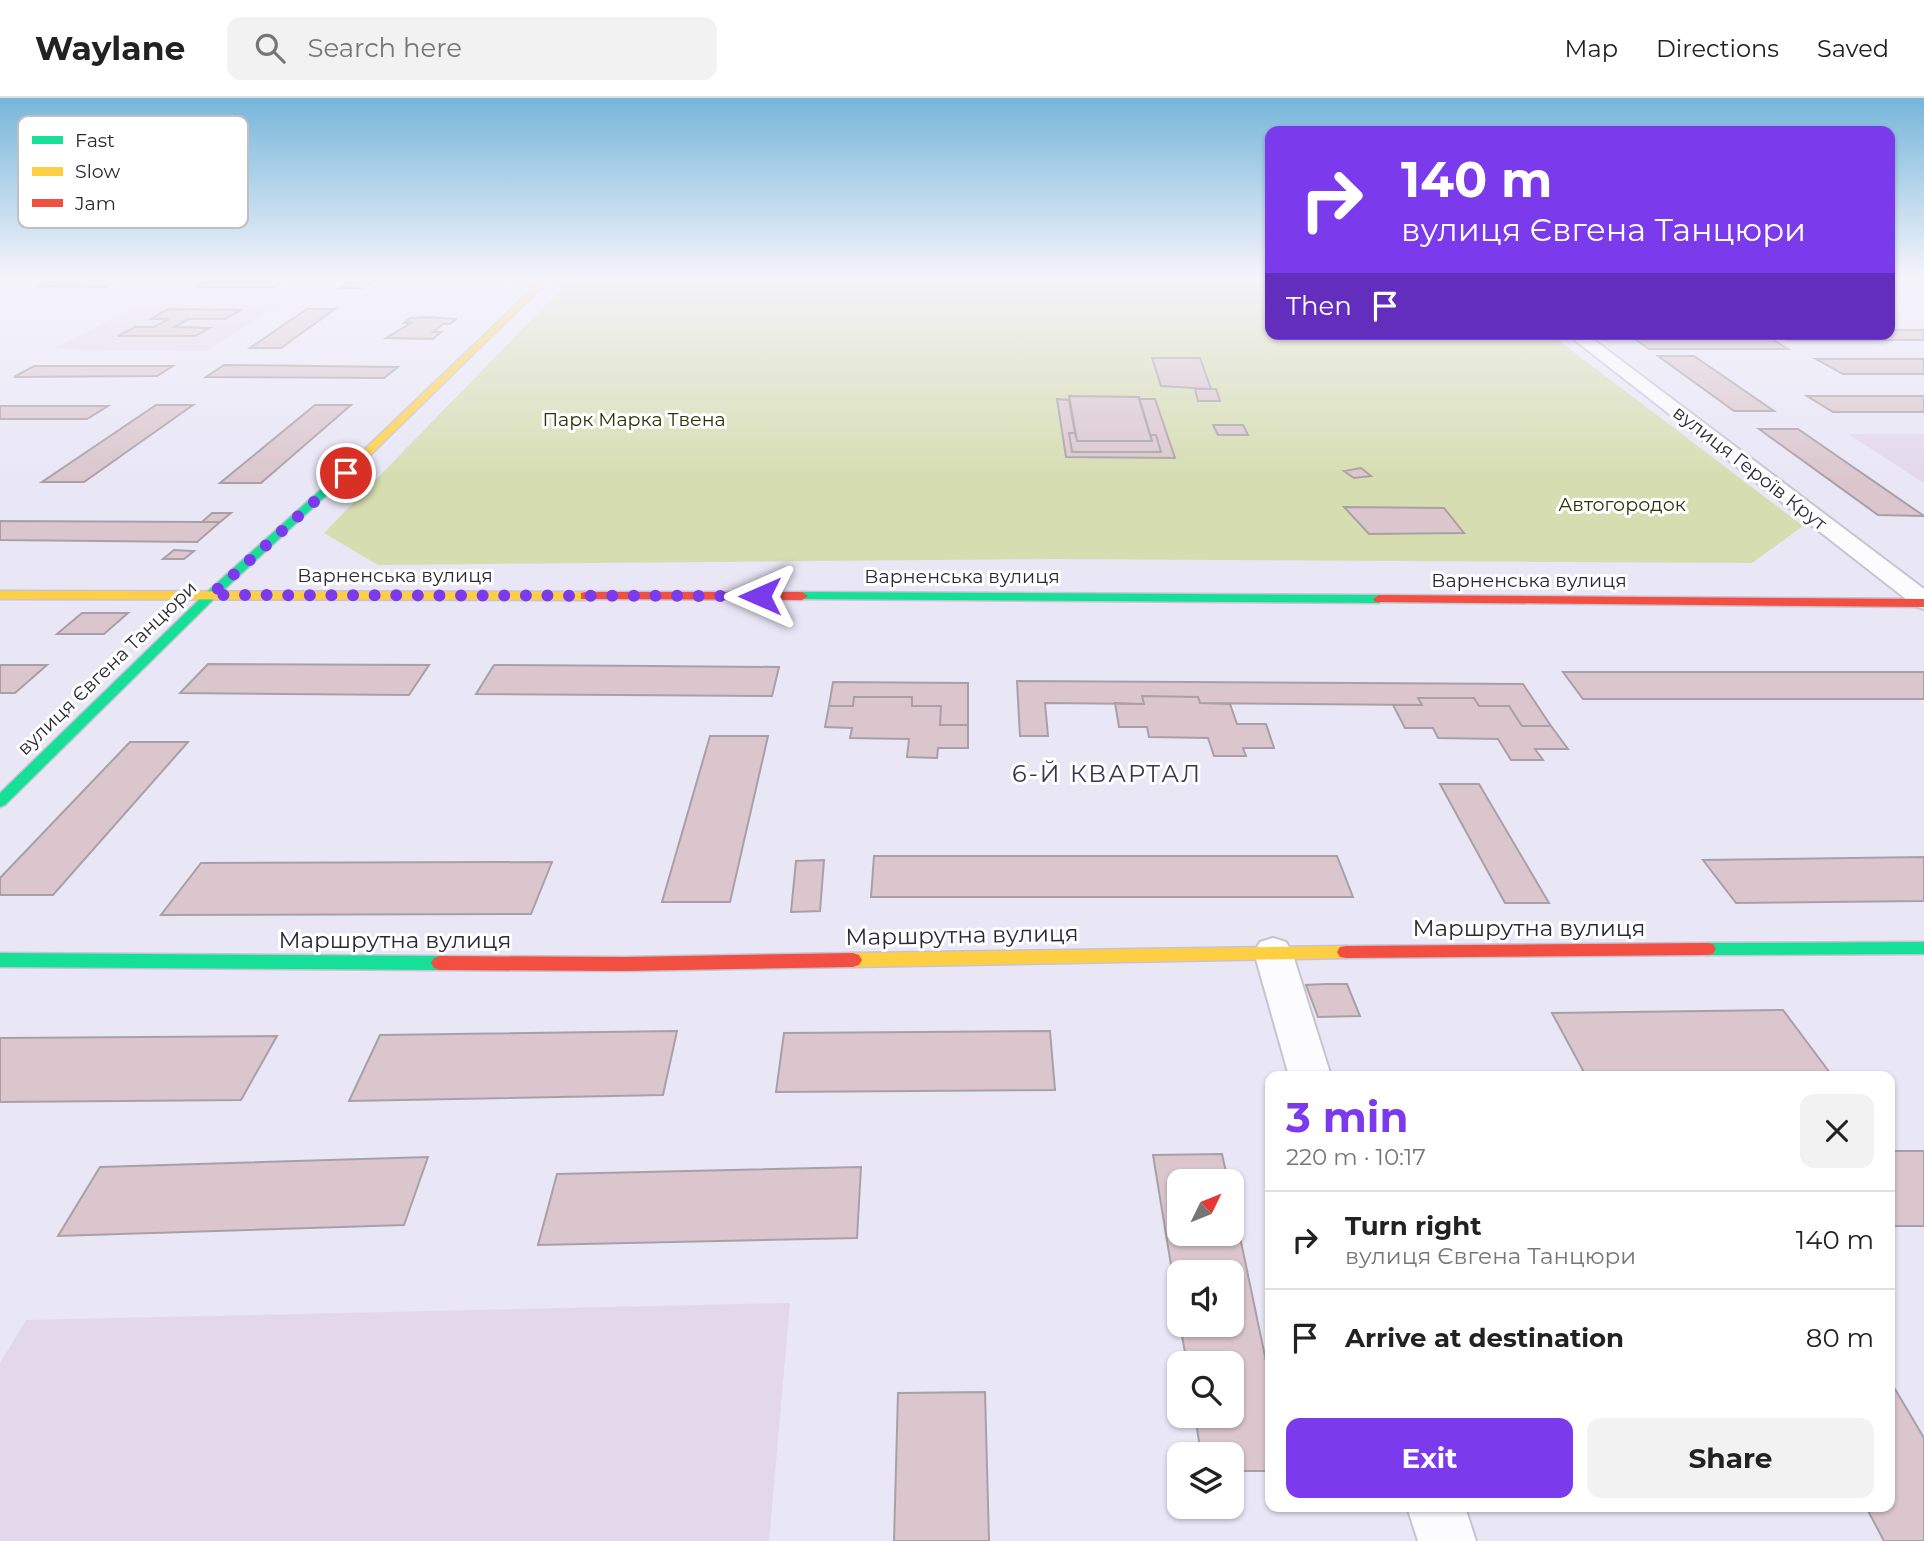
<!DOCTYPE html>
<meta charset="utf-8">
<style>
:root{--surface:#fff;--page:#f2f2f2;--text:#222;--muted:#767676;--line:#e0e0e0;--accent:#7c3aed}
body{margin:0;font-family:Montserrat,sans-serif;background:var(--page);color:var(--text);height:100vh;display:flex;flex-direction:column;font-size:26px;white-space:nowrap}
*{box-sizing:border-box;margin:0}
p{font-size:23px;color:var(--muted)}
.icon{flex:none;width:38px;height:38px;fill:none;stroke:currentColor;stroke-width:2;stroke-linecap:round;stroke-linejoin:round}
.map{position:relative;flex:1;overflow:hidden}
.side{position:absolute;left:1265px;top:973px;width:630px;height:441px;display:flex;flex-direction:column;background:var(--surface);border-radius:14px;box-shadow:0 2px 5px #0004}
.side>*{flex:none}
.top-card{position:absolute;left:1265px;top:28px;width:630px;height:214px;border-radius:14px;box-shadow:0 2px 5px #0004;background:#7c3aed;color:#fff;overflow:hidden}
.needle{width:46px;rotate:47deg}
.buttons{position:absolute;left:1167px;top:1071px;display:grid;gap:14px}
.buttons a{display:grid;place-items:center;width:77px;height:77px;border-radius:14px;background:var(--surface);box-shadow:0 2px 5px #0004;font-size:35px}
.pin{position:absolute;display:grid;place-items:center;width:60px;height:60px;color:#fff;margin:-30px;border:4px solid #fff;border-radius:50%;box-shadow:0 2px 7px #0007}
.me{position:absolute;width:77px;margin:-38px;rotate:270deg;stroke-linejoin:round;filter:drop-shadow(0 0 5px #0008)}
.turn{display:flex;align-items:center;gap:24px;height:147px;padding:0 21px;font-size:32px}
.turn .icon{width:91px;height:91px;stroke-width:2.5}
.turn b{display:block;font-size:49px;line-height:60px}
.then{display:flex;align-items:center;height:66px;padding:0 21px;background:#0003;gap:14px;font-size:26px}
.round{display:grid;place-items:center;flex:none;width:74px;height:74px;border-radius:14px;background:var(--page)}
.head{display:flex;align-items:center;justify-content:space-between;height:119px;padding:0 21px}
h1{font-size:42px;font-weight:700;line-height:52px;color:var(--accent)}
.cta{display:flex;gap:14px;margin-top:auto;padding:14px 21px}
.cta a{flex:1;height:80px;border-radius:14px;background:var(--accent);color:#fff;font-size:28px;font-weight:700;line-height:80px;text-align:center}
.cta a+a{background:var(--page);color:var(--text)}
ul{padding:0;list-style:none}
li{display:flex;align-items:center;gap:21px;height:98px;padding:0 21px;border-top:2px solid var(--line)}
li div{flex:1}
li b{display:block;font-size:26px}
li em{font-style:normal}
header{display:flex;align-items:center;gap:42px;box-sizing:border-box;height:98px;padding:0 35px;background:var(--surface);border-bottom:2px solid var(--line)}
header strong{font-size:33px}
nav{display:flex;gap:38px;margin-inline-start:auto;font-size:24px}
.search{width:490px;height:63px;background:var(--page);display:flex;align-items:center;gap:18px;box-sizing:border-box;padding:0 24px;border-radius:14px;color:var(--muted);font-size:26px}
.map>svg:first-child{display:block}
.education{fill:#e2d8ea}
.green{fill:#d6ddb0}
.building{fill:#dbc6cd;stroke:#a9a0a7;stroke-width:2}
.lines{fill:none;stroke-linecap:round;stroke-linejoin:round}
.street-casing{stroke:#c7c4d2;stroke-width:4}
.fast-casing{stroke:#c7c4d2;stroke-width:3}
.slow-casing{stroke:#c7c4d2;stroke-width:3}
.jam-casing{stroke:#c7c4d2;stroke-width:3}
.street{fill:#fcfbfe;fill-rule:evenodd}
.fast{fill:#16e098;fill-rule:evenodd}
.slow{fill:#ffcf43;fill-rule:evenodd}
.jam{fill:#f24e42;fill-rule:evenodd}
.route{stroke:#7c3aed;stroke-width:12;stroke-dasharray:0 21.6}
.labels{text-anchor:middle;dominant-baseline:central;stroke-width:6;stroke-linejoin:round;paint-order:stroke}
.far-park-label{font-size:19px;fill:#2e3308;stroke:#fff}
.far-street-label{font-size:19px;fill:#2c2936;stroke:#fff}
.street-label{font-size:23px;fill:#2c2936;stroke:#fff}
.neighbourhood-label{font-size:24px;letter-spacing:2px;fill:#3c3551;stroke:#fff}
.key{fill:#fff;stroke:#c0bfc3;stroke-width:2}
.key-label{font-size:19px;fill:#2c2936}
</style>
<header>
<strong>Waylane</strong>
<div class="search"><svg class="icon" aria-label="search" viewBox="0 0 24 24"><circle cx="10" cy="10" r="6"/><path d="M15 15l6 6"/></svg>Search here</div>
<nav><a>Map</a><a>Directions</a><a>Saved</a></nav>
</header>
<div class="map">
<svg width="1924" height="1443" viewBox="0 0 1924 1443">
<rect width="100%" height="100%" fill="#e9e6f6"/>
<path class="education" d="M 7,179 L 187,179 L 143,201 L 0,200 L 0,182 Z
M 197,179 L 326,179 L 291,200 L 157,200 Z
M 1890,179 L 1924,179 L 1924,203 L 1890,188 Z
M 143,205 L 283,205 L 206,253 L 53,251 Z
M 1848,336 L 1924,336 L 1924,385 Z
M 790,1205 L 769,1443 L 0,1443 L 0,1265 L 26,1222 Z"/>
<path class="green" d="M 573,179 L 1270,179 L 1270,236 L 1550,236 L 1803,428 L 1752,465 L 1053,461 L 378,467 L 324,435 Z"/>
<path class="building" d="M 83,179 L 96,179 L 89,182 L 119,182 L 105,189 L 37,188 L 52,182 L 77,182 Z
M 241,179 L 286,182 L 273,189 L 195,189 L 210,181 L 236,181 Z
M 355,179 L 379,179 L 364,190 L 339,190 Z
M 168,211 L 241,212 L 225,221 L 189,221 L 174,229 L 210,230 L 195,238 L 118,238 L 135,229 L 154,229 L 169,221 L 151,221 Z
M 307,211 L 335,211 L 281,250 L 250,250 Z
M 410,220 L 428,219 L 456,221 L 450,226 L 443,226 L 433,234 L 441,234 L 433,241 L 386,240 L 411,225 L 404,225 Z
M 1890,232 L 1924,232 L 1924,242 L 1786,242 L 1775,236 L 1890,236 Z
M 1635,241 L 1772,241 L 1788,251 L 1649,251 Z
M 1658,258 L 1694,258 L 1774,313 L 1734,313 Z
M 1152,260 L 1200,260 L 1211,291 L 1161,288 Z
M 1816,261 L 1924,261 L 1924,276 L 1843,276 Z
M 224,267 L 398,269 L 384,280 L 206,279 Z
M 34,268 L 173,268 L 157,278 L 14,279 Z
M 1195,291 L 1216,291 L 1220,303 L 1198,303 Z
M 1069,298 L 1139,299 L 1152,343 L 1077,343 Z
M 1807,298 L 1924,298 L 1924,314 L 1833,314 Z
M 1057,301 L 1069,302 L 1075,335 L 1069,335 L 1072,354 L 1161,354 L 1156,337 L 1150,337 L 1139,301 L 1155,301 L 1175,360 L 1066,359 Z
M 156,307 L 193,307 L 84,384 L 42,384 Z
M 315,307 L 351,307 L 261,385 L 220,385 Z
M 0,308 L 108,308 L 87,321 L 0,321 Z
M 1213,327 L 1243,327 L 1248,337 L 1218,337 Z
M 1759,331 L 1798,331 L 1924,418 L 1878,417 Z
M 1069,335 L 1075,335 L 1077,343 L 1152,343 L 1150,337 L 1156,337 L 1161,354 L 1072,354 Z
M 1361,370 L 1371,378 L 1354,380 L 1344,373 Z
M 1344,409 L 1444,410 L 1464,435 L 1369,436 Z
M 212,415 L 231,415 L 220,424 L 202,424 Z
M 0,423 L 202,424 L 220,424 L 197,444 L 0,442 Z
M 174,452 L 194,453 L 184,461 L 163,461 Z
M 82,515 L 128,515 L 104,536 L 57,536 Z
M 208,566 L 429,567 L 409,597 L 180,595 Z
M 0,567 L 47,567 L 15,595 L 0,595 Z
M 494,567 L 651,568 L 779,569 L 772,598 L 476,596 Z
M 1563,574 L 1924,574 L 1924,601 L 1583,601 Z
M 1017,583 L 1523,586 L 1551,628 L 1522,628 L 1509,608 L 1479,608 L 1474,600 L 1418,600 L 1422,607 L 1200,605 L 1198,599 L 1142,598 L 1144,606 L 1045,605 L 1048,638 L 1020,638 Z
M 833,584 L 968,585 L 968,627 L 940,627 L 941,608 L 912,608 L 912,599 L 854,599 L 853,608 L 829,608 Z
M 1142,598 L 1198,599 L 1200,605 L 1230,606 L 1237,626 L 1266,626 L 1274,650 L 1243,650 L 1246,658 L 1214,658 L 1208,640 L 1149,639 L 1147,629 L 1119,629 L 1115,605 L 1144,606 Z
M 854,599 L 912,599 L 912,608 L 941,608 L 940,627 L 968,627 L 968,650 L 938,650 L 937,660 L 907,659 L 909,641 L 850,640 L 852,630 L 825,629 L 829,608 L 853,608 Z
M 1418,600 L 1474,600 L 1479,608 L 1509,608 L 1522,628 L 1551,628 L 1568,651 L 1535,651 L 1543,662 L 1511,662 L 1498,641 L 1438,640 L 1433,630 L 1405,630 L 1393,607 L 1422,607 Z
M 710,638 L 768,638 L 730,804 L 662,804 Z
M 130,644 L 188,644 L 53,797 L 0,797 L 0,780 Z
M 1440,686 L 1479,686 L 1549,805 L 1505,805 Z
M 874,758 L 1337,758 L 1353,799 L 871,799 Z
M 1924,759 L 1924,803 L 1736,805 L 1703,762 Z
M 824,762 L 820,813 L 791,814 L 796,763 Z
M 552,764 L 531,816 L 161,817 L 201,765 Z
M 1327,886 L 1347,886 L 1360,918 L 1318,919 L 1306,887 Z
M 1783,912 L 1830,975 L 1586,978 L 1552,915 Z
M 677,933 L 663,997 L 349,1003 L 380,937 Z
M 1050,933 L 1055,992 L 776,994 L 784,935 Z
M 277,938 L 241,1002 L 0,1004 L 0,940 Z
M 1890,1053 L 1924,1053 L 1924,1128 L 1890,1128 Z
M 1222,1056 L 1228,1083 L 1180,1083 L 1180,1136 L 1232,1136 L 1232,1101 L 1270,1282 L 1270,1373 L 1232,1373 L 1232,1356 L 1201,1356 L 1195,1318 L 1232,1318 L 1232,1265 L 1187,1265 L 1180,1227 L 1232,1227 L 1232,1174 L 1180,1174 L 1180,1222 L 1153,1057 Z
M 428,1059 L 404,1127 L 58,1138 L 100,1069 Z
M 861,1069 L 857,1140 L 538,1147 L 557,1076 Z
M 1890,1291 L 1895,1291 L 1924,1340 L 1924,1443 L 1884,1443 L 1866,1409 L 1890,1409 Z
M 985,1294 L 989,1443 L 894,1443 L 898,1295 Z"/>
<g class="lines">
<g class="street-casing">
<path id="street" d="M 1567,236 L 1586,236 L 1924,491 L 1924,511 L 1915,508 Z
M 1273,840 L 1286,844 L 1292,854 L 1331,978 L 1289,978 L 1254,854 L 1260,844 Z
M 1407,1409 L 1465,1409 L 1476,1443 L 1418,1443 Z"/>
</g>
<g class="fast-casing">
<path id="fast" d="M 348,367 L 357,369 L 215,500 L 5,707 L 0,709 L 0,695 L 207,494 Z
M 802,494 L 1379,497 L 1385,501 L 1379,505 L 798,501 L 798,495 Z
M 1924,844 L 1924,856 L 1707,857 L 1701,856 L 1698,851 L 1701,846 L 1707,845 Z
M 0,855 L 440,858 L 446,860 L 449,865 L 446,870 L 440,872 L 0,869 Z"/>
</g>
<g class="slow-casing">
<path id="slow" d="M 545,179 L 552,179 L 356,371 L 348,371 L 348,367 Z
M 0,493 L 585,494 L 591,498 L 585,502 L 0,501 Z
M 1346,848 L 1352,849 L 1355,854 L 1352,859 L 1346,860 L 853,869 L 847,867 L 844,862 L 847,857 L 853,855 Z"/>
</g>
<g class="jam-casing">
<path id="jam" d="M 585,494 L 802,494 L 808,498 L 802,502 L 581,501 L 581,495 Z
M 1379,497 L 1924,501 L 1924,509 L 1375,504 L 1373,501 Z
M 1707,845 L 1713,846 L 1716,851 L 1713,856 L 1707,857 L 1346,860 L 1340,859 L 1337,854 L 1340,849 L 1346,848 Z
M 853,855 L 859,857 L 862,862 L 859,867 L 853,869 L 624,873 L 440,872 L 434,870 L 431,865 L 434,860 L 440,858 L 624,859 Z"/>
</g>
<use href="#street" class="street"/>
<use href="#fast" class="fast"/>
<use href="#slow" class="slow"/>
<use href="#jam" class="jam"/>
</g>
<linearGradient id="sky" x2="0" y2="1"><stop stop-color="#76b6da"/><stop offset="0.47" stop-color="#f5f4fb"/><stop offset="1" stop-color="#f5f4fb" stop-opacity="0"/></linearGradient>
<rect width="1924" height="381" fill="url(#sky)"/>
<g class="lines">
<path class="route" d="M 346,375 L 211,497 L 760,498"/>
</g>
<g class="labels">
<g class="far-park-label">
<text x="634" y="321">Парк Марка Твена</text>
<text x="1622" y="406">Автогородок</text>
</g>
<g class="far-street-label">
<text transform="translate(1750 370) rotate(38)">вулиця Героїв Крут</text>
<text x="395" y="477">Варненська вулиця</text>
<text x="962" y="478">Варненська вулиця</text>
<text x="1529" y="482">Варненська вулиця</text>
<text transform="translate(107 570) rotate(-44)">вулиця Євгена Танцюри</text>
</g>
<g class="street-label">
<text x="1529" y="830">Маршрутна вулиця</text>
<text transform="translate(962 837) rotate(-1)">Маршрутна вулиця</text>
<text x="395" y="842">Маршрутна вулиця</text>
</g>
<g class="neighbourhood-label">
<text x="1107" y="675">6-Й КВАРТАЛ</text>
</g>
</g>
<rect x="18" y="18" width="230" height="112" rx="10" class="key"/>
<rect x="32" y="38" width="31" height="8" fill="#16e098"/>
<rect x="32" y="69" width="31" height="9" fill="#ffcf43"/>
<rect x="32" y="101" width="31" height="8" fill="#f24e42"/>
<g class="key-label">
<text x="75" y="49">Fast</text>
<text x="75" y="80">Slow</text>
<text x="75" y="112">Jam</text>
</g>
</svg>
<div class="buttons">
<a><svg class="needle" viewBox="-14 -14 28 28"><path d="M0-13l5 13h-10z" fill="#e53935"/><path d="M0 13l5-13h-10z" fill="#767676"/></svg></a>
<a><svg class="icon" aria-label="sound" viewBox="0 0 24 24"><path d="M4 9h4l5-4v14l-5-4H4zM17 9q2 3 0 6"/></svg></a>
<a><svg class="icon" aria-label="search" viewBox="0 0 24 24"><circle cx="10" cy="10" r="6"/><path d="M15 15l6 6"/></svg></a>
<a><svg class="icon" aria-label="layers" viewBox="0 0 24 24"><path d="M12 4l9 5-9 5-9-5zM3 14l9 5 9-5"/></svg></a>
</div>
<div class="pin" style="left:346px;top:375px;background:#d93025"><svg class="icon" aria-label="arrive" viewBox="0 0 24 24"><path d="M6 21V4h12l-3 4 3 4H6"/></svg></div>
<svg class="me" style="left:760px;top:498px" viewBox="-20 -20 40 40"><path d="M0-17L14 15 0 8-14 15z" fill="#7c3aed" stroke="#fff" stroke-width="4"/></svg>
<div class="top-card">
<div class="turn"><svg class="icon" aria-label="right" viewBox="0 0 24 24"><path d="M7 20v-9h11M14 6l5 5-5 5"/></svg><div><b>140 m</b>вулиця Євгена Танцюри</div></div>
<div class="then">Then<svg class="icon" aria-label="arrive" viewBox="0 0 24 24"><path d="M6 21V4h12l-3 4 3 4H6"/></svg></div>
</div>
<section class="side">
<div class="head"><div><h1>3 min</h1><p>220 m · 10:17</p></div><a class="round"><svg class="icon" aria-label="close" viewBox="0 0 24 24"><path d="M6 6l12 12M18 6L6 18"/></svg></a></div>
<ul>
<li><svg class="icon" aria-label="right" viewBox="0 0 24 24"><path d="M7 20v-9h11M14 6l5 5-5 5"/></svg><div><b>Turn right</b><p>вулиця Євгена Танцюри</p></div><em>140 m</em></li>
<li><svg class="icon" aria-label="arrive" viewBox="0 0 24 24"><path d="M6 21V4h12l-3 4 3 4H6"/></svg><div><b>Arrive at destination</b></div><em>80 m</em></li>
</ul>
<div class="cta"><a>Exit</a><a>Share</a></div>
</section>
</div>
